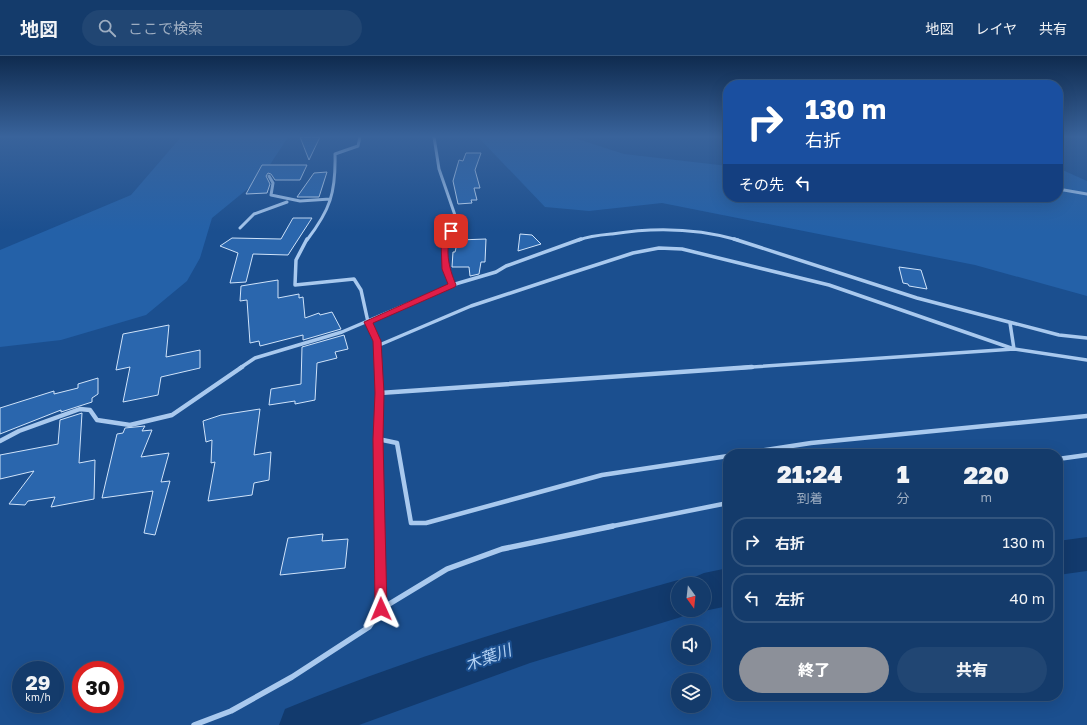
<!DOCTYPE html>
<html lang="ja">
<meta charset="utf-8">
<style>
:root{--surface:#143b6b;--page:#214673;--text:#f1f3f6;--muted:#9dadc1;--line:#33557e;--accent:#8c9099}
body{margin:0;font-family:"Golos Text","Noto Sans JP",sans-serif;background:var(--page);color:var(--text);height:100vh;display:flex;flex-direction:column;font-size:15px;white-space:nowrap}
*{box-sizing:border-box;margin:0}
p{font-size:13px;color:var(--muted)}
.icon{flex:none;width:22px;height:22px;fill:none;stroke:currentColor;stroke-width:2;stroke-linecap:round;stroke-linejoin:round}
.map{position:relative;flex:1;overflow:hidden}
.drawer{position:absolute;left:723px;top:393px;width:340px;height:252px;display:flex;flex-direction:column;background:var(--surface);border-radius:16px;box-shadow:0 4px 16px #0002,0 0 0 1px var(--line)}
.drawer>*{flex:none}
.top-card{position:absolute;left:723px;top:24px;width:340px;height:122px;border-radius:16px;box-shadow:0 4px 16px #0002,0 0 0 1px var(--line);background:#1a4fa0;color:#fff;overflow:hidden}
.needle{width:26px;rotate:165deg}
.tools{position:absolute;left:671px;top:521px;display:grid;gap:8px}
.tools a{display:grid;place-items:center;width:40px;height:40px;border-radius:50%;background:var(--surface);box-shadow:0 4px 16px #0002,0 0 0 1px var(--line);font-size:20px}
.speed{position:absolute;left:12px;top:605px;display:flex;gap:8px;font-size:20px;font-weight:700;text-align:center}
.speed>*{display:grid;place-content:center;width:52px;height:52px;border-radius:50%;background:var(--surface);box-shadow:0 4px 16px #0002,0 0 0 1px var(--line);line-height:1}
.speed small{font-size:10px;font-weight:400}
.speed .limit{border:6px solid #d22;background:#fff;color:#111}
.pin{position:absolute;display:grid;place-items:center;width:34px;height:34px;color:#fff;margin:-17px;border-radius:8px;box-shadow:0 2px 6px #0006}
.me{position:absolute;width:44px;margin:-22px;rotate:359deg;stroke-linejoin:round;filter:drop-shadow(0 0 3px #0008)}
.turn{display:flex;align-items:center;gap:14px;height:84px;padding:0 16px;font-size:18px}
.turn .icon{width:52px;height:52px;stroke-width:2.5}
.turn b{display:block;font-size:28px;line-height:34px}
.then{display:flex;align-items:center;height:38px;padding:0 16px;background:#0003;gap:8px;font-size:15px}
.eta{display:flex;justify-content:space-evenly;align-items:center;height:68px;text-align:center}
.eta b{font-size:24px;font-weight:800;line-height:28px}
.action{display:flex;gap:8px;margin-top:auto;padding:8px 16px}
.action a{flex:1;height:46px;border-radius:24px;background:var(--accent);color:#fff;font-size:16px;font-weight:800;line-height:46px;text-align:center}
.action a+a{background:var(--page);color:var(--text)}
ul{padding:0;list-style:none}
li{display:flex;align-items:center;gap:12px;height:50px;margin:0 8px 6px;padding:0 8px;border:2px solid var(--line);border-radius:16px}
li div{flex:1}
li b{display:block;font-size:15px}
li em{font-style:normal}
header{display:flex;align-items:center;gap:24px;box-sizing:border-box;height:56px;padding:0 20px;background:var(--surface);border-bottom:1px solid var(--line)}
header strong{font-size:19px}
nav{display:flex;gap:22px;margin-inline-start:auto;font-size:14px}
.search{width:280px;height:36px;background:var(--page);display:flex;align-items:center;gap:10px;box-sizing:border-box;padding:0 14px;border-radius:22px;color:var(--muted);font-size:15px}
.map>svg:first-child{display:block}
.green{fill:#2461a8}
.lines{fill:none;stroke-linecap:round;stroke-linejoin:round}
.river{fill:#123a6d;fill-rule:evenodd}
.building{fill:#2a66ad;stroke:#cfe3fa}
.street-far3{stroke:#a9c9ee;stroke-width:3}
.street-far2{stroke:#a9c9ee;stroke-width:3.5}
.street-far1{stroke:#a9c9ee;stroke-width:4.5}
.street{stroke:#a9c9ee;stroke-width:5.5}
.route{fill:#e11d48;stroke:#92132f}
.labels{text-anchor:middle;dominant-baseline:central;stroke-width:4;stroke-linejoin:round;paint-order:stroke}
.near-water-label{font-size:16px;font-style:italic;fill:#b5d3f5;stroke:#1b4f8f}
</style>
<header>
<strong>地図</strong>
<div class="search"><svg class="icon" aria-label="search" viewBox="0 0 24 24"><circle cx="10" cy="10" r="6"/><path d="M15 15l6 6"/></svg>ここで検索</div>
<nav><a>地図</a><a>レイヤ</a><a>共有</a></nav>
</header>
<div class="map">
<svg width="1087" height="669" viewBox="0 0 1087 669">
<rect width="100%" height="100%" fill="#1b4f8f"/>
<path class="green" d="M 181,81 L 288,81 L 262,121 L 212,162 L 200,202 L 187,225 L 146,259 L 61,284 L 0,291 L 0,194 L 131,139 Z
M 478,81 L 571,81 L 624,98 L 728,110 L 728,141 L 1058,141 L 1058,112 L 1087,125 L 1087,240 L 975,209 L 662,147 L 589,155 L 545,151 Z"/>
<g class="lines">
<path class="river" d="M 1087,481 L 1087,515 L 1058,519 L 1058,485 Z
M 728,512 L 728,550 L 704,555 L 702,554 L 704,554 L 704,528 L 678,528 L 678,554 L 693,554 L 692,557 L 678,562 L 530,607 L 359,669 L 279,669 L 285,653 C 413,600 545,561 678,524 L 688,528 L 690,523 L 704,517 Z"/>
</g>
<path class="building" d="M 300,81 L 320,81 L 309,104 Z
M 466,97 L 481,97 L 475,114 L 480,132 L 474,132 L 477,144 L 471,144 L 472,147 L 458,148 L 453,125 L 459,104 L 463,105 Z
M 262,109 L 307,109 L 300,124 L 275,124 L 271,118 L 268,117 L 266,120 L 270,128 L 267,137 L 246,138 Z
M 327,116 L 319,141 L 297,141 L 314,117 Z
M 293,162 L 312,162 L 288,199 L 253,198 L 246,226 L 230,227 L 238,197 L 220,190 L 232,182 L 281,183 Z
M 520,178 L 532,179 L 541,188 L 518,195 Z
M 486,183 L 485,206 L 481,206 L 479,218 L 470,220 L 469,211 L 452,211 L 453,196 L 455,196 L 458,184 Z
M 899,211 L 921,214 L 927,233 L 909,230 L 908,228 L 903,227 Z
M 278,224 L 278,242 L 299,238 L 299,242 L 303,241 L 305,262 L 319,257 L 320,259 L 332,256 L 341,273 L 303,284 L 303,279 L 260,290 L 259,285 L 250,287 L 247,244 L 240,245 L 241,230 Z
M 169,269 L 166,301 L 200,294 L 200,312 L 161,321 L 158,339 L 123,346 L 130,311 L 116,314 L 123,278 Z
M 344,279 L 348,293 L 335,296 L 337,302 L 317,307 L 315,344 L 295,348 L 295,345 L 269,349 L 271,333 L 301,328 L 302,291 Z
M 98,322 L 98,338 L 92,342 L 92,346 L 61,356 L 61,354 L 0,378 L 0,352 L 54,335 L 54,338 L 78,332 L 78,328 Z
M 260,353 L 254,399 L 271,396 L 269,424 L 254,427 L 252,439 L 208,445 L 215,406 L 211,407 L 212,384 L 206,386 L 203,365 L 221,359 Z
M 82,357 L 79,407 L 95,404 L 94,443 L 51,451 L 55,441 L 28,445 L 25,449 L 9,448 L 34,415 L 0,423 L 0,399 L 58,388 L 60,364 Z
M 145,370 L 142,375 L 152,374 L 141,401 L 169,397 L 161,426 L 170,425 L 155,479 L 144,477 L 153,435 L 102,442 L 117,378 L 123,377 L 125,372 Z
M 323,478 L 322,485 L 348,483 L 345,512 L 280,519 L 288,482 Z"/>
<g class="lines">
<path class="street-far3" d="M 434,81 L 439,113 L 457,165 L 444,184
M 269,120 L 273,127 L 271,139 L 300,145 L 330,143
M 1058,133 L 1087,138
M 240,172 L 254,158 L 287,146
M 307,184 C 330,154 336,137 335,98 L 358,90 L 360,81
M 579,184 C 589,180 601,179 612,178 C 655,171 696,172 738,184"/>
<path class="street-far2" d="M 307,183 L 296,204 L 295,229 L 354,223 L 361,234 L 368,266 L 377,285 L 379,312
M 445,183 L 446,213 L 452,229
M 734,183 L 917,242 L 1059,279 L 1087,282
M 377,290 L 471,250 L 568,218 L 633,197 L 659,192 L 682,193 L 829,229 L 1014,293 L 1087,304
M 240,312 L 255,302 L 342,276 L 452,229 L 496,216 L 506,210 L 581,183
M 737,312 L 1014,293 L 1010,267"/>
<path class="street-far1" d="M 379,311 L 380,471
M 380,337 L 752,311
M 378,383 L 397,387 L 411,467 L 426,467 L 602,419 L 728,400
M 0,385 L 19,375 L 80,353 L 90,354 L 97,364 L 130,369 L 172,359 L 242,311
M 739,398 L 811,387 L 1087,360
M 1058,403 L 1087,399
M 608,471 L 728,447"/>
<path class="street" d="M 381,553 L 447,513 L 502,493 L 613,470
M 194,669 L 231,655 L 292,621 L 369,571 L 381,553 L 380,470"/>
</g>
<linearGradient id="sky" x2="0" y2="1"><stop stop-color="#0f2b4f"/><stop offset="0.46" stop-color="#39639b"/><stop offset="1" stop-color="#39639b" stop-opacity="0"/></linearGradient>
<rect width="1087" height="175" fill="url(#sky)"/>
<path class="route" d="M 448,173 L 454,175 C 443,191 449,212 456,229 L 455,231 L 373,267 L 381,285 L 384,337 L 383,383 L 387,553 L 386,557 L 381,559 L 377,557 L 375,553 L 373,383 L 375,337 L 373,285 L 364,266 L 448,228 L 442,213 L 441,184 Z"/>
<g class="labels">
<g class="near-water-label">
<text transform="translate(488 601) rotate(-20)">木葉川</text>
</g>
</g>
</svg>
<div class="tools">
<a><svg class="needle" viewBox="-14 -14 28 28"><path d="M0-13l5 13h-10z" fill="#e53935"/><path d="M0 13l5-13h-10z" fill="#9dadc1"/></svg></a>
<a><svg class="icon" aria-label="sound" viewBox="0 0 24 24"><path d="M4 9h4l5-4v14l-5-4H4zM17 9q2 3 0 6"/></svg></a>
<a><svg class="icon" aria-label="layers" viewBox="0 0 24 24"><path d="M12 4l9 5-9 5-9-5zM3 14l9 5 9-5"/></svg></a>
</div>
<div class="speed"><div>29<small>km/h</small></div><div class="limit">30</div></div>
<div class="pin" style="left:451px;top:175px;background:#d93025"><svg class="icon" aria-label="arrive" viewBox="0 0 24 24"><path d="M6 21V4h12l-3 4 3 4H6"/></svg></div>
<svg class="me" style="left:381px;top:553px" viewBox="-20 -20 40 40"><path d="M0-17L14 15 0 8-14 15z" fill="#e11d48" stroke="#fff" stroke-width="4"/></svg>
<div class="top-card">
<div class="turn"><svg class="icon" aria-label="right" viewBox="0 0 24 24"><path d="M7 20v-9h11M14 6l5 5-5 5"/></svg><div><b>130 m</b>右折</div></div>
<div class="then">その先<svg class="icon" aria-label="left" viewBox="0 0 24 24"><path d="M17 20v-9H6M10 6l-5 5 5 5"/></svg></div>
</div>
<section class="drawer">
<div class="eta">
<div><b>21:24</b><p>到着</p></div>
<div><b>1</b><p>分</p></div>
<div><b>220</b><p>m</p></div>
</div>
<ul>
<li><svg class="icon" aria-label="right" viewBox="0 0 24 24"><path d="M7 20v-9h11M14 6l5 5-5 5"/></svg><div><b>右折</b></div><em>130 m</em></li>
<li><svg class="icon" aria-label="left" viewBox="0 0 24 24"><path d="M17 20v-9H6M10 6l-5 5 5 5"/></svg><div><b>左折</b></div><em>40 m</em></li>
</ul>
<div class="action"><a>終了</a><a>共有</a></div>
</section>
</div>
